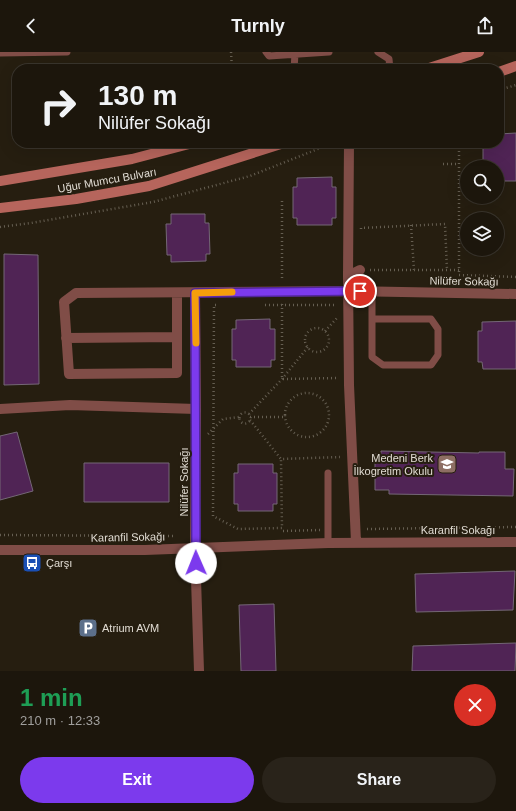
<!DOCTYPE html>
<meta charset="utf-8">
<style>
:root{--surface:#1c160c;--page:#29231a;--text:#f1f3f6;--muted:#a09f9d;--line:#3a352d;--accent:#7c3aed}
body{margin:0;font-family:Helvetica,sans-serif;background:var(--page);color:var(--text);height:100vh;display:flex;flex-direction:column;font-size:15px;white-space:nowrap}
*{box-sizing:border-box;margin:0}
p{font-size:13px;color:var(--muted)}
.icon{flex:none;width:22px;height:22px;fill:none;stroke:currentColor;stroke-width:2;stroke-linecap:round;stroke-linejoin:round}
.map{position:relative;height:619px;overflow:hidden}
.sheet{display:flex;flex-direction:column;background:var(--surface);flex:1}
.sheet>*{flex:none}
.top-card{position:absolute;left:12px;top:12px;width:492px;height:84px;border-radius:16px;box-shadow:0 4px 16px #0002,0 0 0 1px var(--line);background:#1c160c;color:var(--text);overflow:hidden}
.buttons{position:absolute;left:460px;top:108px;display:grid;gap:8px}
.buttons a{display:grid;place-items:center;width:44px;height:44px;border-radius:50%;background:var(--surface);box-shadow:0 4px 16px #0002,0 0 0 1px var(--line);font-size:20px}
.pin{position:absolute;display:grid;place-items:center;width:34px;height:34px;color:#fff;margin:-17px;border:2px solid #fff;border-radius:50%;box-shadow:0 1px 4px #0007}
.me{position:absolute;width:44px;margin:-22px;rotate:359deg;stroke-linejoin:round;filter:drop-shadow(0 0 3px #0008)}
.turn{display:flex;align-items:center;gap:14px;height:84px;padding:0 20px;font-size:18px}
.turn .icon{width:52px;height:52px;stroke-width:2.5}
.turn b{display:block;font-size:28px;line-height:34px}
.round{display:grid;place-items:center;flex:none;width:42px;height:42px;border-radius:21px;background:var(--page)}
.headline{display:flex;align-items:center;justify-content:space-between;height:68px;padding:0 20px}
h1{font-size:24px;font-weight:800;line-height:30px;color:#1e9e55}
.primary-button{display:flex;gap:8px;margin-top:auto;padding:8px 20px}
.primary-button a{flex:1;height:46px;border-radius:24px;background:var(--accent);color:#fff;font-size:16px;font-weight:800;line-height:46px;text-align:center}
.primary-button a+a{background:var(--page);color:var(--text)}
header{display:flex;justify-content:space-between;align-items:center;height:52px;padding:0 20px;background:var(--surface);font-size:18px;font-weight:800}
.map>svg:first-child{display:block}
.building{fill:#502455;stroke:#746776}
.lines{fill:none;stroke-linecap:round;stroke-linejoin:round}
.path{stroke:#665f52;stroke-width:2.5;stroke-dasharray:1 3;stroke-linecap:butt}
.service{stroke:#804d47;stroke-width:7}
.minor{stroke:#804d47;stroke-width:10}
.secondary{stroke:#b6655c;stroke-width:10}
.route-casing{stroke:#51269a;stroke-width:10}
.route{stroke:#7c3aed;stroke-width:7}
.slow{stroke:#f59e0b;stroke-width:7}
.labels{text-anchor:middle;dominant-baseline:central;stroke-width:4;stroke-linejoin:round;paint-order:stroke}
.street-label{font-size:11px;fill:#e0dbd2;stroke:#261e10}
.poi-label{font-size:11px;fill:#e0dbd2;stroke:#261e10;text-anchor:start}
</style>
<header><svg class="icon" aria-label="back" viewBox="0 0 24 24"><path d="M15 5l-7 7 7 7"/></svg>Turnly<svg class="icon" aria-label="share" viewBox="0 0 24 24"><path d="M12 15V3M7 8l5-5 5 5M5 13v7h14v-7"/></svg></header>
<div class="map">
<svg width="516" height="619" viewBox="0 0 516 619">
<rect width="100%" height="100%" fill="#261e10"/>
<path class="building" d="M 516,81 L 516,129 L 497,129 L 497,115 L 483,115 L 483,91 L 499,91 L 499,82 Z
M 332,125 L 332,135 L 336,135 L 336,166 L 332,166 L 332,173 L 297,173 L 297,166 L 293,166 L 293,135 L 297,135 L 297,126 Z
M 171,162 L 205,162 L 205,171 L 209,171 L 210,202 L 206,202 L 206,209 L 171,210 L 171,203 L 167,203 L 166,172 L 171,172 Z
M 4,202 L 38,203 L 39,332 L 4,333 Z
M 270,267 L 270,277 L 275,277 L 275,308 L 271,308 L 271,315 L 236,315 L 236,308 L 232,308 L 232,277 L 236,277 L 236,268 Z
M 516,269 L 516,317 L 483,317 L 482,310 L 478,310 L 478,279 L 482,279 L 482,270 Z
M 17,380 L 33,439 L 0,448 L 0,384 Z
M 381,399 L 479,401 L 479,400 L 505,400 L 505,417 L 514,417 L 513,444 L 389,442 L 389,438 L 375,438 L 375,402 L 381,402 Z
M 84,411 L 169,411 L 169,450 L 84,450 Z
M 238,412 L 273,412 L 273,421 L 277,421 L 277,452 L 273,452 L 273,459 L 238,459 L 238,452 L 234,452 L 234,421 L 238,421 Z
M 515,519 L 513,558 L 416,560 L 415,522 Z
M 274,552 L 276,619 L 241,619 L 239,553 Z
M 516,591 L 515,619 L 412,619 L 413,594 Z"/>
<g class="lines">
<path class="path" d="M 231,0 L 232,17
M 499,38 L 516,33
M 459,91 L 459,223 L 516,225
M 443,112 L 459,112
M 282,149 L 282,229
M 411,173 L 414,218
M 0,175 L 31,171 L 153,150 L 250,124 L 333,91
M 361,177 L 361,176 L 445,172 L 447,218
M 370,218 L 459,218
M 282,252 L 282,327 L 339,326
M 216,253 L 214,253 L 213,464 L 238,477 L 282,476 L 281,407
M 265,253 L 336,253
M305 288a12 12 0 1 1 24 0a12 12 0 1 1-24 0Z
M 325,279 L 337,266
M285 363a22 22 0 1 1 44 0a22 22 0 1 1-44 0Z
M239.5 366a5.5 5.5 0 1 1 11 0a5.5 5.5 0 1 1-11 0Z
M 249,362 L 282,327 L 308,295
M 250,365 L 285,365
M 250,368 L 281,407 L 340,405
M 208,382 L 223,367 L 239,365
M 367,477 L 516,475
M 283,479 L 320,478
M 0,483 L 174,484"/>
<path class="service" d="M 266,0 L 269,4 L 329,0
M 378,0 L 389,7 L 390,17
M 0,1 L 67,0
M 294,17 L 295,2
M 372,267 L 431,267 L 438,277 L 438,303 L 431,313 L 383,313 L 372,305 L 372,240
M 328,421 L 328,491"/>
<path class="minor" d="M 349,91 L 348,224 L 360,218
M 348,224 L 349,333 L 356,490
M 177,241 L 177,321 L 69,322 L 64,250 L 76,241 L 348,239 L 516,242
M 195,241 L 196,357 L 195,496 L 199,619
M 66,286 L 177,285
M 0,357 L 70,353 L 196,357
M 0,498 L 145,498 L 328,491 L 516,490"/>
<path class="secondary" d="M 426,17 L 479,0
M 499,20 L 516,14
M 0,129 L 132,107 L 193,91
M 0,156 L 76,147 L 149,134 L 284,91"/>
</g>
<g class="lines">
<g class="route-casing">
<path id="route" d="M 196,511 L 195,241 L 360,239"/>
</g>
<use href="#route" class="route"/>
<path class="slow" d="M 196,291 L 195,241 L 232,240"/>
</g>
<defs>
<g id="school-square" transform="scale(1)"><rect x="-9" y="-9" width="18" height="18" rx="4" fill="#8d6e63" stroke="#261e10"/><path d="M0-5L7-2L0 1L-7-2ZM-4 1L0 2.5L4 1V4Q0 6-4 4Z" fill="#fff"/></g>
<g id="bus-square" transform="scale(1)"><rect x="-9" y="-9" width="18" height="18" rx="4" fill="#1a4fb4" stroke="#261e10"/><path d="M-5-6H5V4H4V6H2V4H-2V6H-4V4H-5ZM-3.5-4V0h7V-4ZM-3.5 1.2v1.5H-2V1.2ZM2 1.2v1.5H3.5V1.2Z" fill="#fff"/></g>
<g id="parking-square" transform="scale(1)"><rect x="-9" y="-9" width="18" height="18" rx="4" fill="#5c6f8a" stroke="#261e10"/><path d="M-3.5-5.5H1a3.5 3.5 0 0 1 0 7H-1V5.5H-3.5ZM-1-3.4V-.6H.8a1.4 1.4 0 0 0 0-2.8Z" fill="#fff"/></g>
</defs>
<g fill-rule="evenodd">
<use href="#school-square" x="447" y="412"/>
<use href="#bus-square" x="32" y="511"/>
<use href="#parking-square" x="88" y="576"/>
</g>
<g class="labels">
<g class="street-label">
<text transform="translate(107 128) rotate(-10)">Uğur Mumcu Bulvarı</text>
<text transform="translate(464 229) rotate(1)">Nilüfer Sokağı</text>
<text transform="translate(184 430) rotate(-90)">Nilüfer Sokağı</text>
<text x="458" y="478">Karanfil Sokağı</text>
<text transform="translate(128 485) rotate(-1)">Karanfil Sokağı</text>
</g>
<g class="poi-label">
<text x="433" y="406" text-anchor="end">Medeni Berk<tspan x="433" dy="13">İlkogretim Okulu</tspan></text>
<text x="46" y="511">Çarşı</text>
<text x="102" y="576">Atrium AVM</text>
</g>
</g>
</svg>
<div class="buttons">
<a><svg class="icon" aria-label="search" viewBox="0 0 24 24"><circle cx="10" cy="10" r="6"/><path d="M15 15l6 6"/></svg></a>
<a><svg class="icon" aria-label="layers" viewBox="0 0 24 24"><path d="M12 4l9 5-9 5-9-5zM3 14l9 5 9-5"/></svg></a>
</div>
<div class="pin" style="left:360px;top:239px;background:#d93025"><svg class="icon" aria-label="arrive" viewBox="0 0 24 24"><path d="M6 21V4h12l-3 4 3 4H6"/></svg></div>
<svg class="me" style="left:196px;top:511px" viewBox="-20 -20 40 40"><circle r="19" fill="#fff"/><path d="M0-13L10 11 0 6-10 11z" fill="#7c3aed"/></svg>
<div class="top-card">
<div class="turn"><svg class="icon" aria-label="right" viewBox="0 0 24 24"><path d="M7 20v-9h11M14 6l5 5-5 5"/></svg><div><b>130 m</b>Nilüfer Sokağı</div></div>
</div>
</div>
<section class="sheet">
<div class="headline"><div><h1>1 min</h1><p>210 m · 12:33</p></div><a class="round" style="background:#d93025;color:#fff"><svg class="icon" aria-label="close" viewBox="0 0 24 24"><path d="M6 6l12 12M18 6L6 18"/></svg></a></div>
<div class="primary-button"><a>Exit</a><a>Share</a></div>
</section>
